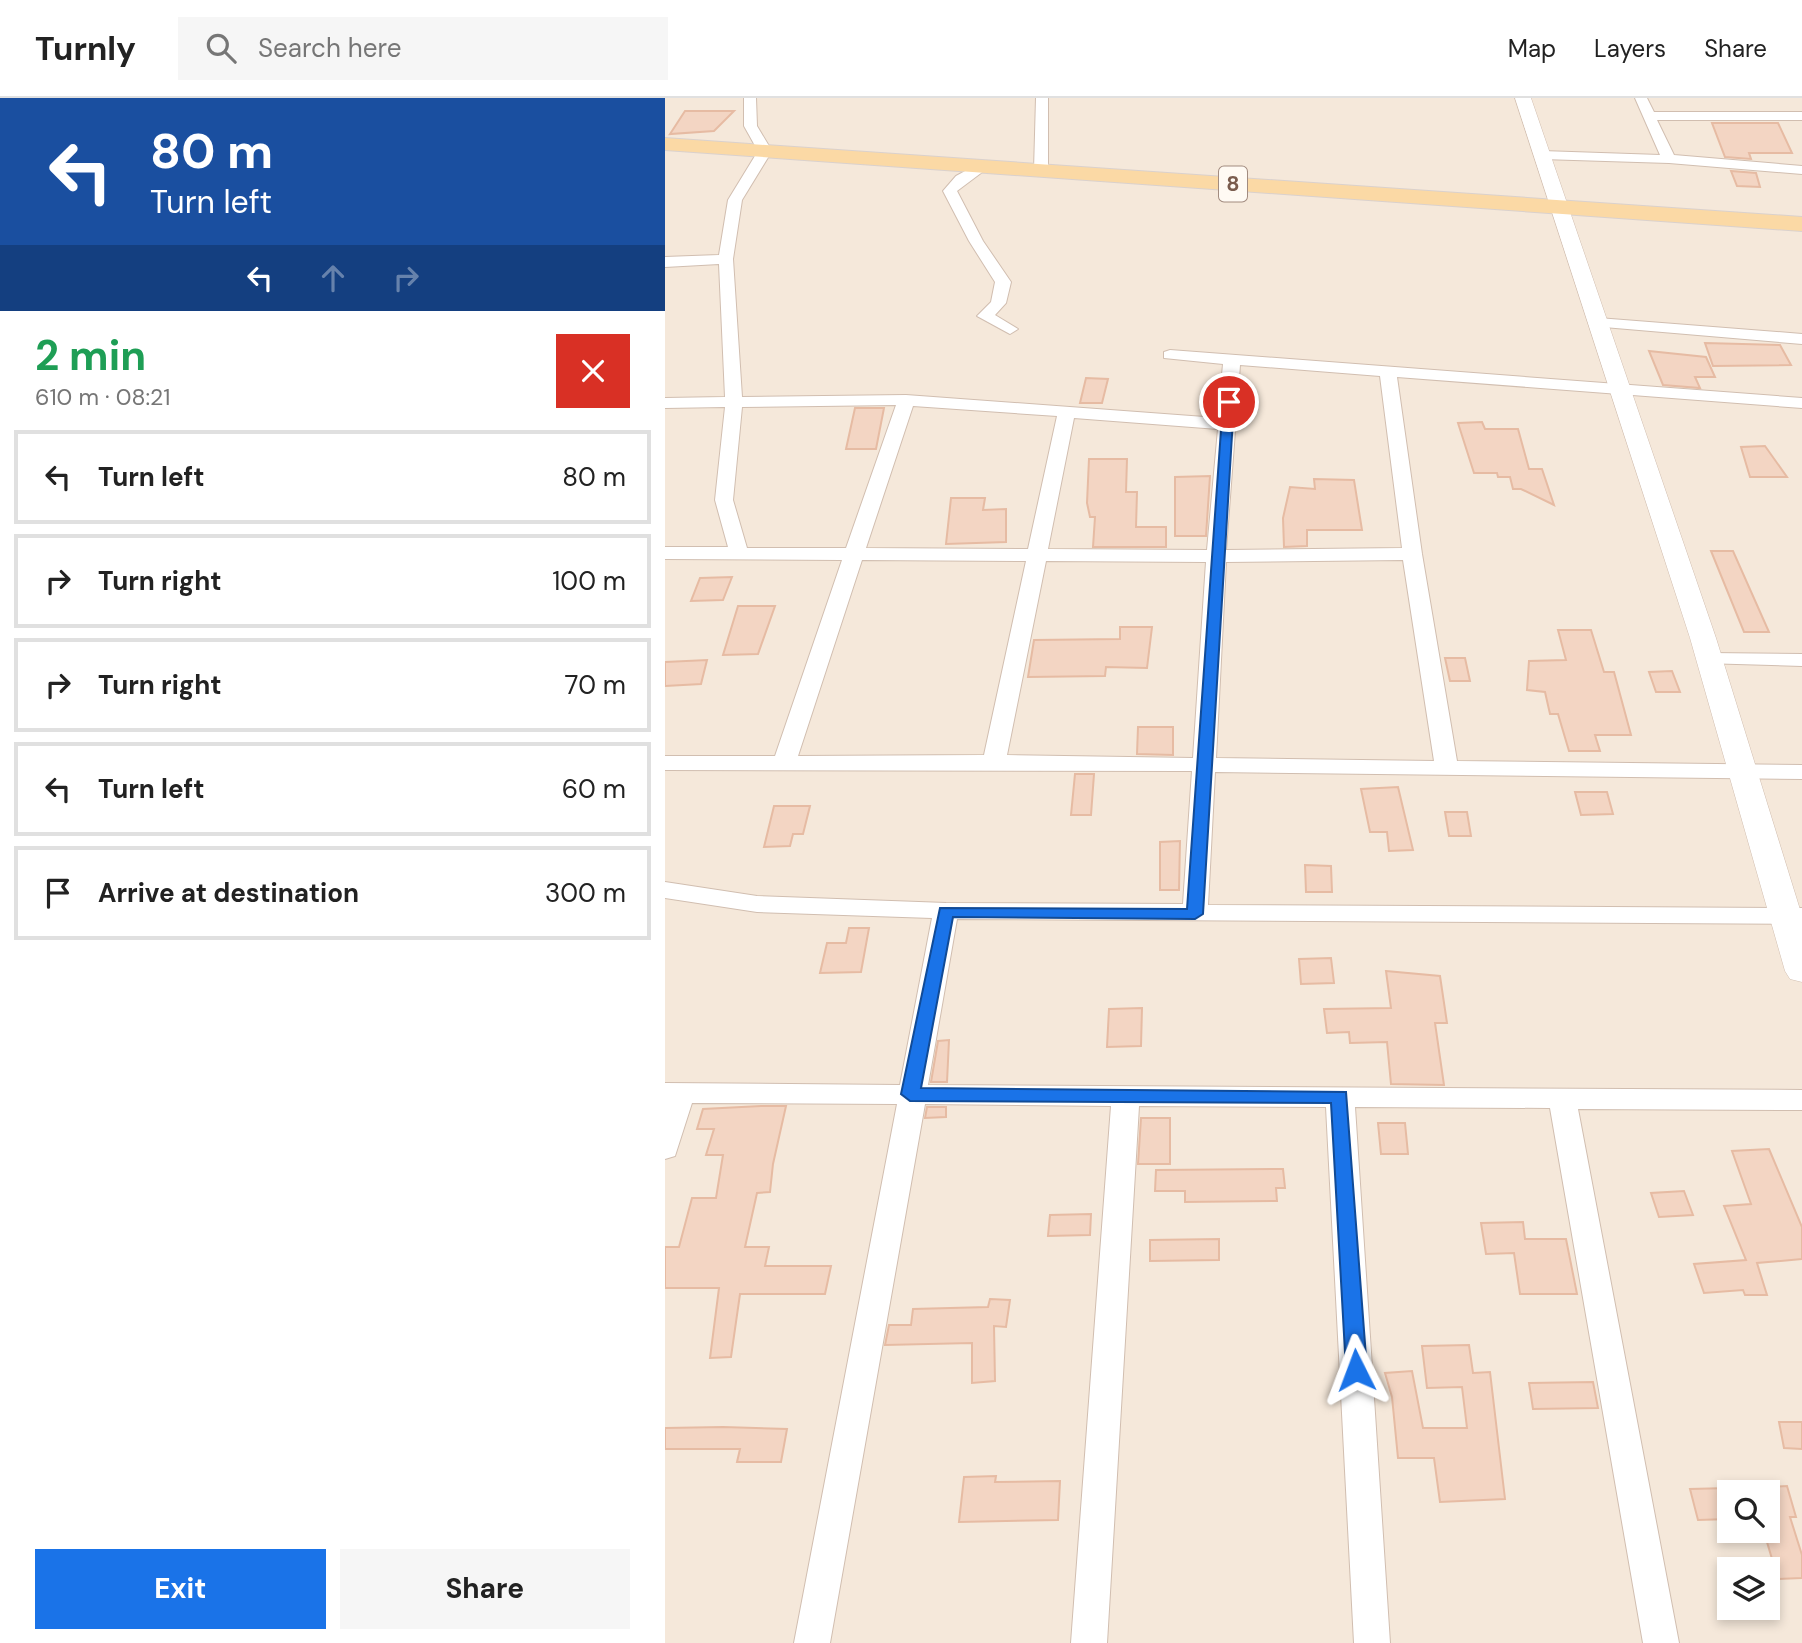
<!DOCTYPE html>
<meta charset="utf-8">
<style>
:root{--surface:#fff;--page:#f6f6f6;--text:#222;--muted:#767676;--line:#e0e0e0;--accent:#1a73e8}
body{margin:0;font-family:"DM Sans",sans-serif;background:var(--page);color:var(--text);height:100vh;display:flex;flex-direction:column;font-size:26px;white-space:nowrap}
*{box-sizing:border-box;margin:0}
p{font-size:23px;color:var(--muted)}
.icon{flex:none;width:38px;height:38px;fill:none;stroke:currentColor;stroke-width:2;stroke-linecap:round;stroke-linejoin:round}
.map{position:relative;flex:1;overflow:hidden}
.side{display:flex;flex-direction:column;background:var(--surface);width:665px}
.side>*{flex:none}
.guide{background:#1a4fa0;color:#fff;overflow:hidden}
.controls{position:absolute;left:1052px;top:1382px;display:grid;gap:14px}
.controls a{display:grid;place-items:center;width:63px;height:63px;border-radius:0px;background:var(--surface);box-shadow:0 4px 10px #0003;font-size:35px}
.pin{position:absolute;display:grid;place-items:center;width:60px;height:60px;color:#fff;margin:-30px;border:4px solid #fff;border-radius:50%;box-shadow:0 2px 7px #0007}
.me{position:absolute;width:77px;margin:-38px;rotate:357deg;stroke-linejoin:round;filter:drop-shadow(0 0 5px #0008)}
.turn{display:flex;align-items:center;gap:24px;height:147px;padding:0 35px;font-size:32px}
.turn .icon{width:91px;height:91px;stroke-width:2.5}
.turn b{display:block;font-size:49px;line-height:60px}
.lanes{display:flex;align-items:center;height:66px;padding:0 35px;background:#0003;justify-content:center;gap:35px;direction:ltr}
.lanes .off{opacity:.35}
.round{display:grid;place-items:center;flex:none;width:74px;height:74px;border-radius:0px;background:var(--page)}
.head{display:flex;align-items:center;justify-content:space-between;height:119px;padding:0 35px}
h1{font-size:42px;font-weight:700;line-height:52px;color:#1e9e55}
.primary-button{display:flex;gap:14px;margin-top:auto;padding:14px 35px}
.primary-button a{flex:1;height:80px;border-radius:0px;background:var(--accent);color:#fff;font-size:28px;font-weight:700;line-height:80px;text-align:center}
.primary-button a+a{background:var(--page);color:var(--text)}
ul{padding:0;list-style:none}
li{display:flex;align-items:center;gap:21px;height:94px;margin:0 14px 10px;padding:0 21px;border:4px solid var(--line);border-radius:0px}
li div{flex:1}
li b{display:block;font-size:26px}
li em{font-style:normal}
header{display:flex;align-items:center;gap:42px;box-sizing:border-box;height:98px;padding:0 35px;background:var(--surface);border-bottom:2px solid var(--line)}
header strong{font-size:33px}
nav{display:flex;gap:38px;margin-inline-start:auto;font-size:24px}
.search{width:490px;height:63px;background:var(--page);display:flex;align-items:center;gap:18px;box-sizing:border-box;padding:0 24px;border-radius:0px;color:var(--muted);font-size:26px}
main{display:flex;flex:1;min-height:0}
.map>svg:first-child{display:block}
.residential{fill:#f5e8da;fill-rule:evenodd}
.building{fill:#f3d5c3;stroke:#e6bba3;stroke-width:2}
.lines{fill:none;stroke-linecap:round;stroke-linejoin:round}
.minor-casing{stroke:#d1beb0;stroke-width:2}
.tertiary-casing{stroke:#d1beb0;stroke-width:1}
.primary-casing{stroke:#dad1cd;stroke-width:2}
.minor{fill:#fff;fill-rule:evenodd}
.tertiary{fill:#fff;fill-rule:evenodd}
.primary{fill:#fbd9a5;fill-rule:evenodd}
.route{fill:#1a73e8;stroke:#114b97;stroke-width:2}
.labels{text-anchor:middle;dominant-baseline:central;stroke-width:6;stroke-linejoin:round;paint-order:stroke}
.shield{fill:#fffaf3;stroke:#a28b7f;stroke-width:2}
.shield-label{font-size:21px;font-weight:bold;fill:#7a5c4d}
</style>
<header>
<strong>Turnly</strong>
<div class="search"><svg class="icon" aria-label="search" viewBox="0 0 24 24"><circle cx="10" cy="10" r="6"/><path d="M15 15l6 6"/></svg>Search here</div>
<nav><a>Map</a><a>Layers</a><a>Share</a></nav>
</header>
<main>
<section class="side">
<div class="guide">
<div class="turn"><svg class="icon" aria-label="left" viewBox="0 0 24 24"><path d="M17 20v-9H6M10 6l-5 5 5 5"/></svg><div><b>80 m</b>Turn left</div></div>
<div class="lanes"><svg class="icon" aria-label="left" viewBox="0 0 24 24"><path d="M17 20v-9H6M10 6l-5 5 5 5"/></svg><svg class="icon off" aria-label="ahead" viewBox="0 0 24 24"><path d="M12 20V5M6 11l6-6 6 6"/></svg><svg class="icon off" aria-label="right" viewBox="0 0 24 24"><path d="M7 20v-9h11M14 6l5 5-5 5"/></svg></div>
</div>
<div class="head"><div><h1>2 min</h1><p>610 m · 08:21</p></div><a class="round" style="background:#d93025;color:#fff"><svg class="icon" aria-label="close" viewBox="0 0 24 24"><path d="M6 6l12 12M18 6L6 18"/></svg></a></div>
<ul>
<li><svg class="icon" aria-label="left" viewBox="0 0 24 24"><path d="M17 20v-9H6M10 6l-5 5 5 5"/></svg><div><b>Turn left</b></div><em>80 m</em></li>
<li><svg class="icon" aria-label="right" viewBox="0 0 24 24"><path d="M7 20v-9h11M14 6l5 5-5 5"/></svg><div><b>Turn right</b></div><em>100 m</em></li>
<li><svg class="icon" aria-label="right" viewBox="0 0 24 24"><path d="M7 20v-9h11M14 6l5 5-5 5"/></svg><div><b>Turn right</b></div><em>70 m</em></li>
<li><svg class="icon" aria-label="left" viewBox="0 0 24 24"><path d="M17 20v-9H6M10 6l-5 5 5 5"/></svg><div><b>Turn left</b></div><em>60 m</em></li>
<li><svg class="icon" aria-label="arrive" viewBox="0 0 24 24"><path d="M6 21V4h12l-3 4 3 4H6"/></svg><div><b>Arrive at destination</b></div><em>300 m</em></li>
</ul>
<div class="primary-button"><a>Exit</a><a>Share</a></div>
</section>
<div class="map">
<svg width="1137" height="1545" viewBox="0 0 1137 1545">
<rect width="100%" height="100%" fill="#fdf6ec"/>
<path class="residential" d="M 0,0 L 1137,0 L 1137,1545 L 0,1545 ZM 1064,1395 L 1102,1395 L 1102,1433 L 1064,1433 ZM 1064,1472 L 1102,1472 L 1102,1510 L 1064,1510 Z"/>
<path class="building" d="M 20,13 L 69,13 L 49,33 L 5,36 Z
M 1047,25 L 1113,25 L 1127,55 L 1084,55 L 1086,61 L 1060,59 Z
M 1066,73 L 1091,75 L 1095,89 L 1072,88 Z
M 1040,245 L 1115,247 L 1126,267 L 1048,268 Z
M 984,253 L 1041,259 L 1050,279 L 1030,279 L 1035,290 L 998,287 Z
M 421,280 L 443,281 L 437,305 L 415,305 Z
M 190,310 L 219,310 L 211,351 L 181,351 Z
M 817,324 L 820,331 L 853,331 L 864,371 L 877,371 L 889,407 L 856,391 L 848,391 L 845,379 L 833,379 L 832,375 L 809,375 L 793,325 Z
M 1100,348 L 1122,379 L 1085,379 L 1076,349 Z
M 424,361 L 462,361 L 461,394 L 472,394 L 471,429 L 501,429 L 501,449 L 428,449 L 430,419 L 425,419 L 422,405 Z
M 545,378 L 541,438 L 510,438 L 510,379 Z
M 649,381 L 689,382 L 697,432 L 642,432 L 642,448 L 619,449 L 618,420 L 625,389 L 650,391 Z
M 286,400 L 320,400 L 318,412 L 341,411 L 341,444 L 281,446 Z
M 1046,453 L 1068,453 L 1104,534 L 1079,534 Z
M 67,479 L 58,502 L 26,503 L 35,480 Z
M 73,508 L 110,508 L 93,556 L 58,557 Z
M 455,529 L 487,529 L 482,570 L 441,569 L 440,578 L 363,579 L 369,542 L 455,541 Z
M 893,532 L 926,532 L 939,574 L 949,574 L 966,637 L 930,637 L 935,653 L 904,653 L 893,616 L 885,616 L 880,594 L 862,592 L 864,563 L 901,562 Z
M 780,560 L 800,560 L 805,583 L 785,583 Z
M 42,562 L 36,586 L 0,588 L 0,564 Z
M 1007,573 L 1015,594 L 991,594 L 984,574 Z
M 473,629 L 508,629 L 508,657 L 472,656 Z
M 410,676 L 429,676 L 426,717 L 406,717 Z
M 733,689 L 748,752 L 724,753 L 722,734 L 705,734 L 696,691 Z
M 910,694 L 942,694 L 948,716 L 916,717 Z
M 109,708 L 145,708 L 138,736 L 128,736 L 125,748 L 99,749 Z
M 780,714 L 802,714 L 806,738 L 784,738 Z
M 515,743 L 514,792 L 495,792 L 495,744 Z
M 640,767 L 666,768 L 667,794 L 641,794 Z
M 184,830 L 204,830 L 196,874 L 155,875 L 162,845 L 181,845 Z
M 666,860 L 669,885 L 636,886 L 634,861 Z
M 721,873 L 775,878 L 782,925 L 770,925 L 779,987 L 726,986 L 722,944 L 685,945 L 684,934 L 662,935 L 659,911 L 726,910 Z
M 477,910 L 476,948 L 442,949 L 444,911 Z
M 284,942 L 282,984 L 266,984 L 273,943 Z
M 96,1008 L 121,1008 L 108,1066 L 105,1094 L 92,1095 L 80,1149 L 104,1149 L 100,1168 L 166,1168 L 160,1196 L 75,1196 L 66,1259 L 45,1260 L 54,1190 L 0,1190 L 0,1149 L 14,1149 L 27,1100 L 51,1100 L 58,1057 L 41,1057 L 49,1031 L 32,1031 L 38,1011 Z
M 262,1009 L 281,1009 L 281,1019 L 260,1020 Z
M 476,1020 L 505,1020 L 505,1066 L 473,1066 Z
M 713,1025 L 740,1025 L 743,1056 L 716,1056 Z
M 1104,1051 L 1137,1129 L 1137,1161 L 1092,1165 L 1102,1197 L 1080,1197 L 1078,1192 L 1039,1195 L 1029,1166 L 1081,1162 L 1059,1108 L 1086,1106 L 1067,1053 Z
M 618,1071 L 620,1090 L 611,1090 L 612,1103 L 520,1104 L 520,1093 L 490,1093 L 491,1072 Z
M 1019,1093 L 1028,1117 L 994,1119 L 986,1095 Z
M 426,1116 L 425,1137 L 383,1138 L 385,1117 Z
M 858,1124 L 860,1141 L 901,1141 L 912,1196 L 855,1196 L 849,1155 L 821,1156 L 816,1125 Z
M 554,1141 L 554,1162 L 485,1163 L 485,1142 Z
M 325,1201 L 345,1202 L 341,1229 L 329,1228 L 330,1283 L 307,1285 L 307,1245 L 220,1247 L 224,1227 L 246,1227 L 248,1211 L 323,1209 Z
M 804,1247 L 808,1275 L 825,1274 L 840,1401 L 775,1404 L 769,1360 L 733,1360 L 727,1299 L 720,1275 L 747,1273 L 758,1330 L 802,1330 L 797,1289 L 762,1290 L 757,1248 Z
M 928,1284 L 933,1310 L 868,1311 L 864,1285 Z
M 1114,1324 L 1137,1324 L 1137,1351 L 1119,1350 Z
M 58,1329 L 122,1331 L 116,1364 L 72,1364 L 75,1351 L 0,1351 L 0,1330 Z
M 331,1378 L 330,1384 L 395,1383 L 393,1422 L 294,1424 L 299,1379 Z
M 1122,1388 L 1131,1419 L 1125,1419 L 1137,1457 L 1137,1480 L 1113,1481 L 1102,1444 L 1102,1389 Z
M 1064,1390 L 1064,1421 L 1033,1422 L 1025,1391 Z"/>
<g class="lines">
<g class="minor-casing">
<path id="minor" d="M 79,0 L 91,0 L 92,28 L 107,53 L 77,102 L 68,161 L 77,299 L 241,297 L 553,320 L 558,266 L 499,260 L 499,254 L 505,252 L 1137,300 L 1137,310 L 732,279 L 757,456 L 792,663 L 1137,667 L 1137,681 L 550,674 L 543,807 L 1137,810 L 1137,826 L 292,821 L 263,987 L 1137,992 L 1137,1012 L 913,1011 L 1014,1545 L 978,1545 L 885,1010 L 690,1009 L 725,1545 L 689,1545 L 661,1009 L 474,1008 L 442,1545 L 406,1545 L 446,1008 L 260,1006 L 165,1545 L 129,1545 L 232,1006 L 27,1005 L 10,1058 L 0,1061 L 0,985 L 235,987 L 267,820 L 92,814 L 0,800 L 0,784 L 92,798 L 281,805 L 518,806 L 527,673 L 0,672 L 0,658 L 110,658 L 177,462 L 0,461 L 0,449 L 63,449 L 50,402 L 60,309 L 0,310 L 0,300 L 60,299 L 54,166 L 0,169 L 0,159 L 54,157 L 63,102 L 93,53 L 79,28 ZM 575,267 L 715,278 L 737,450 L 561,452 ZM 231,307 L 181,450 L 82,450 L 68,402 L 77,309 ZM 248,308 L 392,318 L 363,451 L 201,450 ZM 409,320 L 553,331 L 542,452 L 383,451 ZM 197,462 L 361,463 L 319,657 L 133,658 ZM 738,462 L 769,663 L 551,660 L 561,464 ZM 381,463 L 541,464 L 528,660 L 342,657 Z
M 371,0 L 383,0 L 383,72 L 376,76 L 369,72 Z
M 970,0 L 982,0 L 989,14 L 1137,14 L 1137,22 L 992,22 L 1009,57 L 1137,68 L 1137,76 L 1004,65 L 877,61 L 870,57 L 877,53 L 995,57 Z
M 315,65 L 322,69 L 320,72 L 292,93 L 318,143 L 346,184 L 341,205 L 330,217 L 353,231 L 345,236 L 312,218 L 326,204 L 330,184 L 304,143 L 278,93 L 291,78 Z
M 933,220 L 1137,236 L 1137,246 L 927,228 L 927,222 Z
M 1044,555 L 1137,556 L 1137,568 L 1037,565 L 1033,561 Z"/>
</g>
<g class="tertiary-casing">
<path id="tertiary" d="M 850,0 L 866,0 L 1051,540 L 1137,818 L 1137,884 L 1125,881 L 1120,873 L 1025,540 Z"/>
</g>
<g class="primary-casing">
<path id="primary" d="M 0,40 L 1137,119 L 1137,133 L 0,52 Z"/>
</g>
<use href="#minor" class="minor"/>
<use href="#tertiary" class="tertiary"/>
<use href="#primary" class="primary"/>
</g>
<path class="route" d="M 564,301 L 569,304 L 538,816 L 530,821 L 288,819 L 256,990 L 681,994 L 702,1272 L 698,1278 L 691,1280 L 684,1278 L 681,1272 L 666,1005 L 245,1003 L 236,996 L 275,810 L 522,811 L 558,304 Z"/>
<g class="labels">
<rect class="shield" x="554" y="68.5" width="28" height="35" rx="5"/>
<g class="shield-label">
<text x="568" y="86">8</text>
</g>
</g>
</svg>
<div class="controls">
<a><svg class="icon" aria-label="search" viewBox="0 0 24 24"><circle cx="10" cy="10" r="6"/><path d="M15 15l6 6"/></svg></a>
<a><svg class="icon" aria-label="layers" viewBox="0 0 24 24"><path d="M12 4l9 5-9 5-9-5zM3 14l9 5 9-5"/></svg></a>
</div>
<div class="pin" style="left:564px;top:304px;background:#d93025"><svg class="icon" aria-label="arrive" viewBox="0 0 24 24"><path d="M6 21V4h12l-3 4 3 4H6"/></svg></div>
<svg class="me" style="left:691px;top:1272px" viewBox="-20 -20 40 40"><path d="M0-17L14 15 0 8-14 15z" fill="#1a73e8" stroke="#fff" stroke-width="4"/></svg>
</div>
</main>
